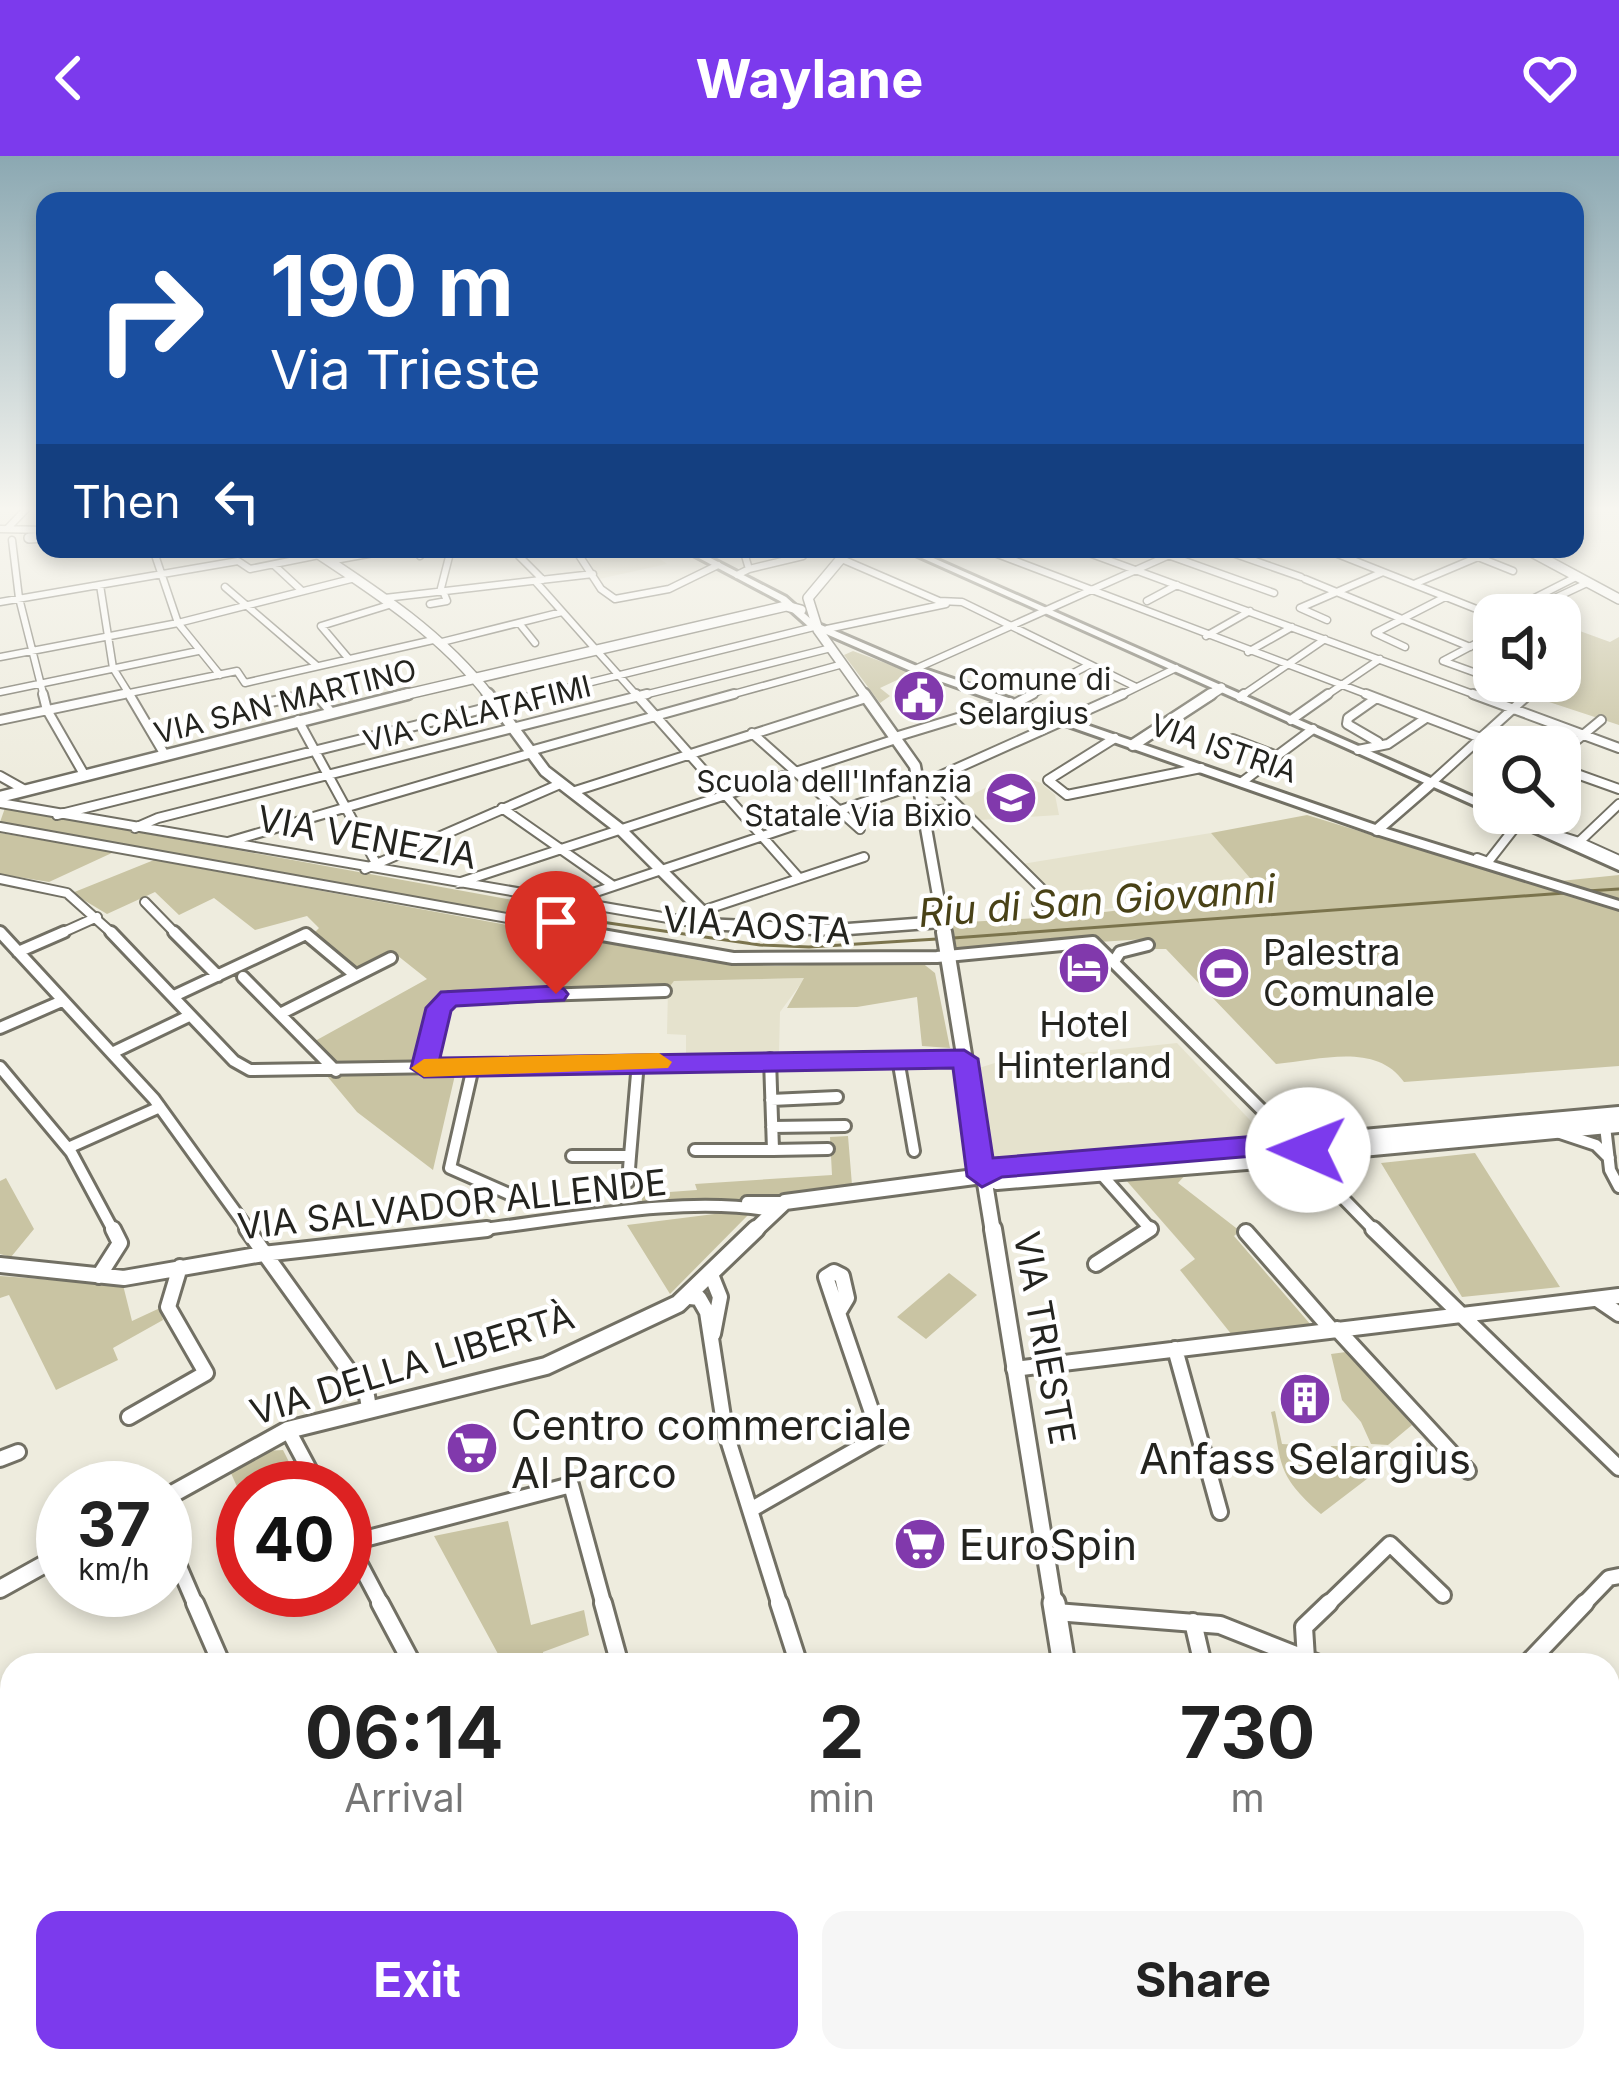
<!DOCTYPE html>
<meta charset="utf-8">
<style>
:root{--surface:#fff;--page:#f6f6f6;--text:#222;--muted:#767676;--accent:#7c3aed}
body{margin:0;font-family:Inter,sans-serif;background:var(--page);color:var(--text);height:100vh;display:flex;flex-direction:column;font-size:45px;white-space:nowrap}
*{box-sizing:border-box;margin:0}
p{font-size:39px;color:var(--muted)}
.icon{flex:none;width:66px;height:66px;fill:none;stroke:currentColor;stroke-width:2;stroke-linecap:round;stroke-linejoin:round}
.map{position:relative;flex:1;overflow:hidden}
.sheet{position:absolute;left:0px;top:1497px;width:1620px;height:420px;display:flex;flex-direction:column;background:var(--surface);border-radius:36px 36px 0 0;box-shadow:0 6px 18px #0003}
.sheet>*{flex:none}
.top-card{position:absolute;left:36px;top:36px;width:1548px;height:366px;border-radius:24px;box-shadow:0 6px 18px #0003;background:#1a4fa0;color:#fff;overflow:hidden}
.fabs{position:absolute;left:1473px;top:438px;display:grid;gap:24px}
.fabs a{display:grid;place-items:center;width:108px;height:108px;border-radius:24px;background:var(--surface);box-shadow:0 6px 18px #0003;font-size:60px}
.speed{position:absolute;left:36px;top:1305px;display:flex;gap:24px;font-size:60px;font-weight:700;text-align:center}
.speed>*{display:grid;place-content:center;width:156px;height:156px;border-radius:50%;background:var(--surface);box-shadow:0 6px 18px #0003;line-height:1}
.speed small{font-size:30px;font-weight:400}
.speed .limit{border:18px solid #d22;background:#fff;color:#111}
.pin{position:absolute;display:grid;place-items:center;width:102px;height:102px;color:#fff;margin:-123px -51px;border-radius:50% 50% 50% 0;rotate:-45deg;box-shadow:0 0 12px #0007}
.pin .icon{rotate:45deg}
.me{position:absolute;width:132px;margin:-66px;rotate:271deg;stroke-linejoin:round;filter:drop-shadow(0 0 9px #0008)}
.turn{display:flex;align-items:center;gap:42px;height:252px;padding:0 36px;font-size:54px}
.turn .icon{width:156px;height:156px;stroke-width:2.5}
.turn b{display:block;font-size:84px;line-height:102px}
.then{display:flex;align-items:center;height:114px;padding:0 36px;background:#0003;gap:24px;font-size:45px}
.eta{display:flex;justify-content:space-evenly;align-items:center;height:204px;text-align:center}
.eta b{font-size:72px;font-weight:700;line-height:84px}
.button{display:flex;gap:24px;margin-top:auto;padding:24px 36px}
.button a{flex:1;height:138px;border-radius:24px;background:var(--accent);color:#fff;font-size:48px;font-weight:700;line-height:138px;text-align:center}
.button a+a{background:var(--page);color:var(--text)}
header{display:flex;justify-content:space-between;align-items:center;height:156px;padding:0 36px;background:var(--accent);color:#fff;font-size:54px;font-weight:700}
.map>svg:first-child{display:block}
.built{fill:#e5e2cd}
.green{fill:#c9c4a3}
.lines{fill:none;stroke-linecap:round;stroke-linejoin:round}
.stream{stroke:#7b744d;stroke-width:3}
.minor-far4-casing{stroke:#727064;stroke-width:9}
.minor-far3-casing{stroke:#727064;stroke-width:12}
.minor-far2-casing{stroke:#727064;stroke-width:16}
.minor-far1-casing{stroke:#727064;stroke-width:20}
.minor-casing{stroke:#727064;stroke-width:22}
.tertiary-far4-casing{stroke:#727064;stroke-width:12}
.tertiary-far3-casing{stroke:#727064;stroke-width:15}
.tertiary-far2-casing{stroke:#727064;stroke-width:20}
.tertiary-far1-casing{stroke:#727064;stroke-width:22}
.tertiary-casing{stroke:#727064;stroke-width:27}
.secondary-casing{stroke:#727064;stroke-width:6}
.minor-far4{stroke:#fff;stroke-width:6}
.minor-far3{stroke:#fff;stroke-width:8}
.minor-far2{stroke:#fff;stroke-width:10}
.minor-far1{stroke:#fff;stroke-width:14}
.minor{stroke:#fff;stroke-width:16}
.tertiary-far4{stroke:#fff;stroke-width:9}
.tertiary-far3{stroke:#fff;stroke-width:10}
.tertiary-far2{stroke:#fff;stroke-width:14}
.tertiary-far1{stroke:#fff;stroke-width:16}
.tertiary{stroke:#fff;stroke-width:21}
.secondary{fill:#fff;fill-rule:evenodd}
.route{fill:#7c3aed;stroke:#51269a;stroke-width:3}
.slow{fill:#f59e0b}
.labels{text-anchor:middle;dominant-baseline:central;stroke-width:9;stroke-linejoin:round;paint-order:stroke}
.far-poi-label{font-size:30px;fill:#24241f;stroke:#fff;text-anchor:start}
.far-street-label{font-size:30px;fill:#24241f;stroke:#fff}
.street-label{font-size:36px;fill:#24241f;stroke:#fff}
.poi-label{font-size:36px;fill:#24241f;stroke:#fff;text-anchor:start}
.water-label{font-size:39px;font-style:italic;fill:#494217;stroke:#fff}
.near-poi-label{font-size:42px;fill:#24241f;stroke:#fff;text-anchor:start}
</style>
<header><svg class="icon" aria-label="back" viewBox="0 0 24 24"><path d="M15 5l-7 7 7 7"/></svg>Waylane<svg class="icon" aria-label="heart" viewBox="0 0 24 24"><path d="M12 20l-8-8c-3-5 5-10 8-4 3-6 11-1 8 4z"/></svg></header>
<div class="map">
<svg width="1619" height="1917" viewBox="0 0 1619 1917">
<rect width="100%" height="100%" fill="#eeecde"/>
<path class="built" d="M 623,393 L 646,393 L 667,408 L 599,423 L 588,403 Z
M 1014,617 L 1041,627 L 1055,639 L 1059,659 L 981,664 L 960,645 Z
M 1211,677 L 1264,737 L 1075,756 L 1022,708 Z
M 805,822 L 780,856 L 779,897 L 686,900 L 686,879 L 667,878 L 668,833 L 674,825 Z
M 1177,887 L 1266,981 L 992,1001 L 979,912 L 998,906 Z
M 193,1905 L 597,1905 L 582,1917 L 197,1917 Z"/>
<path class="green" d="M 1577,474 L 1610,486 L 1619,481 L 1619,569 L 1479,523 L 1560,525 L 1560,497 L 1570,490 L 1562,483 Z
M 853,495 L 912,517 L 880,532 L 890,540 L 880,547 L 844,499 Z
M 5,652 L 563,753 L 567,748 L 588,751 L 576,772 L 0,666 Z
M 1307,659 L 1531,728 L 1619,719 L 1619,745 L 1592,745 L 1619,754 L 1619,910 L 1404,926 C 1376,886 1320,904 1276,908 L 1166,793 L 1150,793 L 1146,783 L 955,795 L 951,767 L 1071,760 L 1263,737 L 1211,677 Z
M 0,677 L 114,696 L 49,726 L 0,718 Z
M 154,704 L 708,806 L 775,810 L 921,806 L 935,817 L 950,892 L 922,890 L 917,841 L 857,851 L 787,852 L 804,822 L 674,825 L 668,833 L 442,836 L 422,907 L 335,909 L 315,885 L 427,823 L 393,796 L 358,813 L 313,778 L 319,772 L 307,760 L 255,774 L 214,742 L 179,759 L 155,736 L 107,758 L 72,737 Z
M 455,919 L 433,1014 L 357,956 L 327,920 Z
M 848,980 L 852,1029 L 797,1039 L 642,1051 L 642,1038 L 697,1034 L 695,1028 L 832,1019 L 830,981 Z
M 1475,997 L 1560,1131 L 1462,1141 L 1381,1007 Z
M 1186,1018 L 1178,1027 L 1240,1075 L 1234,1080 L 1311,1169 L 1232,1179 L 1180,1114 L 1195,1103 L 1125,1023 Z
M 6,1022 L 34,1073 L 11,1101 L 0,1098 L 0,1025 Z
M 754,1053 L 670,1138 L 627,1069 Z
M 949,1117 L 977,1139 L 926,1183 L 897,1161 Z
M 0,1120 L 123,1129 L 132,1165 L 160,1152 L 163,1164 L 113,1192 L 118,1204 L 56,1234 L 9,1139 L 0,1142 Z
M 1346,1196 L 1412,1269 L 1388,1289 L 1371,1288 L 1361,1266 L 1342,1244 L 1331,1198 Z
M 1275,1255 L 1282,1288 L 1300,1289 L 1305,1310 L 1336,1311 L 1331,1290 L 1368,1290 L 1376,1316 L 1321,1358 C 1274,1317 1283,1307 1271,1256 Z
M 283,1294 L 302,1332 L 243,1332 L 243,1344 L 230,1315 L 265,1295 Z
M 508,1365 L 531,1469 L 584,1454 L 589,1479 L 543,1496 L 544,1509 L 504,1509 L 434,1380 Z
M 1608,1695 L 1619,1703 L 1619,1917 L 1152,1917 L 1150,1905 L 1608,1905 Z
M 847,1905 L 990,1905 L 999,1917 L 854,1917 Z"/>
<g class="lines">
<path class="stream" d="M 1587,735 L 1619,733
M 581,763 L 760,789 L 809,791 L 937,783
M 953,782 L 1565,737"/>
<g class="minor-far4-casing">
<path id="minor-far4" d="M 0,373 L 45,374
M 7,373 L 28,351
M 12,384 L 19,442 L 44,541
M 153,393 L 178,467 L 220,519
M 418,393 L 420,400
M 520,393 L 519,400 L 543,424
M 575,393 L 601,433 L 615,443 L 669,433 L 718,409
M 984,393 L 1374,541
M 1078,393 L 1481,541
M 1151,393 L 1274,437
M 1221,393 L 1301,421
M 1325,393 L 1494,460
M 1535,398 L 1560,393
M 844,404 L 939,445 L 962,446 L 1136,531
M 329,405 L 396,393
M 274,409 L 302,435
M 749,413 L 803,400
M 737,419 L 749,413 L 743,393
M 1305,423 L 1470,491
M 535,425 L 638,541
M 1414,428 L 1478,401 L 1513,415
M 100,429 L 113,512 L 131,541
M 225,431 L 316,509
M 440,436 L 451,393
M 385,442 L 593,418
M 1147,445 L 1177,429
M 0,446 L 238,405 L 250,413 L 319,399
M 430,448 L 447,445 L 443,435
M 1501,459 L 1576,421
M 1519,459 L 1587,427
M 1327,464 L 1300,452 L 1383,416
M 519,467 L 535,487
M 827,473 L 946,448
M 1206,480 L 1250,455
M 438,487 L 562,456
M 1405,491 L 1375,477 L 1445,441
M 1248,496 L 1292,471
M 0,501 L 178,467 L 355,422
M 348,502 L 321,470 L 392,448
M 915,513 L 1183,393
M 1479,518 L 1443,505 L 1494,478
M 0,536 L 198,495
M 110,541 L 237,515 L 245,527 L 433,484
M 293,541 L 304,541
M 531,541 L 818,470
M 636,541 L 831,492
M 723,541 L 843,508
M 1027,541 L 1089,509
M 1117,541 L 1176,512
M 1240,541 L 1325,483
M 1324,541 L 1380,503"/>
</g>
<g class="minor-far3-casing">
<path id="minor-far3" d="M 43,538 L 47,554 L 85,620
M 129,538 L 165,599
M 636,538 L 799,722
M 1366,538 L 1504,591
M 1473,538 L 1619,592
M 1240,541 L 1244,538
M 1375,543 L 1348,562 L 1347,568 L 1378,586
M 1016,547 L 1033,538
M 256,549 L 295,541 L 319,542 L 332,557
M 0,564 L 124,538
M 298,564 L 376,707
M 1291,564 L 1328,538
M 752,577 L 860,673
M 895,581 L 1010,546
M 1115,582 L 1048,624 L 1067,639 L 1201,612
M 1233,583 L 1277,600
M 1358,594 L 1388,588 L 1426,562
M 530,595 L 734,538
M 1560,598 L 1601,564
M 1560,612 L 1619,633
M 0,620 L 25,634
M 931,623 L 1044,735
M 1242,626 L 1313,573
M 1430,628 L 1527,540
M 572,636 L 866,542
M 0,647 L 703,768
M 502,652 L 612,729
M 925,656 L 957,652
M 57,659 L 543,538
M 0,671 L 602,779
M 135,672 L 158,662 L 647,538
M 1544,675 L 1579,686 L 1619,648
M 228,686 L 532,597
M 1579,686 L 1619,704
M 1477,702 L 1488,706 L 1520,665
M 365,713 L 560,628
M 0,723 L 67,737 L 114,779
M 458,727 L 896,583
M 1044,735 L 1054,748 L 1050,753 L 1037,747 Z
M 575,743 L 933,623 L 1123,538
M 145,746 L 177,779
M 702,755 L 864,701
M 57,779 L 97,761"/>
</g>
<g class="minor-far2-casing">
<path id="minor-far2" d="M 0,776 L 154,943 L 250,1076
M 111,776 L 234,905 L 250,914 L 965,903
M 174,776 L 218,820
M 585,776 L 733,802 L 937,801 L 1093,786 L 1295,987
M 18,796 L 64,776
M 1115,804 L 1120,796 L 1148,789
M 243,821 L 336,915
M 174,840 L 306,778 L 355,819
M 280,858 L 391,802
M 0,872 L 62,845
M 114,896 L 189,860
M 898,903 L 914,995
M 0,911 L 71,996 L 114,1076
M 473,911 L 450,1012 L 509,1038
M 424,912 L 439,852 L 450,842 L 665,835
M 771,944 L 837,941
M 1605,970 L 1610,1014 L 1619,1031
M 772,971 L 845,970
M 1560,977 L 1596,989 L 1609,1002
M 68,992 L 160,951
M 695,994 L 773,994 L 770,903
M 773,994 L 828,993
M 572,1000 L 630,1000 L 638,906
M 1304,1002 L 1376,1076
M 1102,1019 L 1150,1073 L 1145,1076
M 628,1026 L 630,1000
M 747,1046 L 785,1046
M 460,1076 C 554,1066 685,1037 776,1056"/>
</g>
<g class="minor-far1-casing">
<path id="minor-far1" d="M 247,1073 L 367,1240 L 369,1252
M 1373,1073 L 1619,1312
M 1246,1076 L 1331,1173
M 1096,1108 L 1150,1073
M 0,1109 L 124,1122 L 263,1098 L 487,1073
M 834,1116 L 842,1120 L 847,1142 L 838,1157 L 826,1121 Z
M 99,1120 L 120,1087 L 113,1073
M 712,1121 L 720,1141 L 713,1178
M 690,1141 L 699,1142 L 707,1156 L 725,1274 L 780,1450
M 1597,1143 L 1619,1158
M 1337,1173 L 1468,1315
M 1175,1193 L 1220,1356
M 1014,1213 L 1619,1140
M 129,1261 L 206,1217 L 168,1151 L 180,1111
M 288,1274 L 319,1332
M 0,1303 L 18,1296
M 752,1353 L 880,1280 L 838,1157
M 165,1378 L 196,1450
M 345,1380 L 382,1450
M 349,1387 L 571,1329 L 604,1450
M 1326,1450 L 1390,1388 L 1443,1439
M 1582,1450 L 1609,1422 L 1619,1420"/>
</g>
<g class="minor-casing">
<path id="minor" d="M 195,1447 L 222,1509
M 380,1447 L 413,1509
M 603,1447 L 620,1509
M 779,1447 L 799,1509
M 1056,1456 L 1220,1469 L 1321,1509
M 1193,1466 L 1203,1509
M 1306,1503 L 1304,1471 L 1329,1447
M 1526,1509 L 1585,1447
M 0,1567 L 12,1605
M 1608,1675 L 1619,1688
M 92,1917 L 105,1905
M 648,1917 L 663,1905"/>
</g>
<g class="tertiary-far4-casing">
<path id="tertiary-far4" d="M 29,382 L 45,381
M 311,393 C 375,435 443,479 490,541
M 849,393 L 808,442 L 818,474 L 866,541
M 1526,393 L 1619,443
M 395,541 L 786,450 L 801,454
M 1207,541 L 1221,532"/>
</g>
<g class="tertiary-far3-casing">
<path id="tertiary-far3" d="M 488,538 L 545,615 L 620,673 L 702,755 L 703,768 L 835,774 L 941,766
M 864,538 L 915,610 L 945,779
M 1133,589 L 1211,538
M 0,641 L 408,538
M 1377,674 L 1430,628"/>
</g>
<g class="tertiary-far2-casing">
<path id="tertiary-far2" d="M 944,776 L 993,1076
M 1297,987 L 1619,958
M 1308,998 L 1619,969
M 982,1020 L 997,1026 L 1297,1002
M 753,1076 L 785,1046 L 982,1020 L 995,1011 L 1287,990"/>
</g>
<g class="tertiary-far1-casing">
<path id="tertiary-far1" d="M 993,1073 L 1054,1450
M 165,1342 L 288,1274 L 546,1210 L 678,1148 L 756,1073
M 0,1433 L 63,1398"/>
</g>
<g class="tertiary-casing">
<path id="tertiary" d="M 1054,1447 L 1064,1509
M 1129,1905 L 1131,1917"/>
</g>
<g class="secondary-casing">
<path id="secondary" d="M 682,393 L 693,393 L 786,441 L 814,466 L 919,511 L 1387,673 L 1619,745 L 1619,753 L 1379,679 L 911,515 L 808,470 L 780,445 Z
M 902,393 L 913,393 L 1494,650 L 1494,657 L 1510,657 L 1619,705 L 1619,714 Z"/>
</g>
<use href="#minor-far4" class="minor-far4"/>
<use href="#minor-far3" class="minor-far3"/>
<use href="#minor-far2" class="minor-far2"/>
<use href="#minor-far1" class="minor-far1"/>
<use href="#minor" class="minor"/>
<use href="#tertiary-far4" class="tertiary-far4"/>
<use href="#tertiary-far3" class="tertiary-far3"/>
<use href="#tertiary-far2" class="tertiary-far2"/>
<use href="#tertiary-far1" class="tertiary-far1"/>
<use href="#tertiary" class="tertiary"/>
<use href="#secondary" class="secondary"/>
</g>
<linearGradient id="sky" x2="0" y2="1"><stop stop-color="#8ba8b2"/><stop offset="0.57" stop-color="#f7f6f0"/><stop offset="1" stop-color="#f7f6f0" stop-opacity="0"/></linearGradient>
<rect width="1619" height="619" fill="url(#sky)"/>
<path class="route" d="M 556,830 L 564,833 L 568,838 L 564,844 L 456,850 L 451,855 L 440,902 L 964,894 L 978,903 L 993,1002 L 1294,977 L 1318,987 L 1322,994 L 1308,1004 L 1290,997 L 1002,1021 L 982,1031 L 967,1020 L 953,912 L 424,921 L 411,912 L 426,852 L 441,836 Z"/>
<path class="slow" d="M 659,897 L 672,906 L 668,912 L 424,921 L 411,912 L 424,903 Z"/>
<defs>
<g id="civic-disc" transform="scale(2.7)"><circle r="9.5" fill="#8139ac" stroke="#fff"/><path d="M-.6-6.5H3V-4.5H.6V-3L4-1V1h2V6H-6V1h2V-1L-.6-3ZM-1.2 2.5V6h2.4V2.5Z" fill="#fff"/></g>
<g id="school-disc" transform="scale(2.7)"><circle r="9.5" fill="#8139ac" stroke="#fff"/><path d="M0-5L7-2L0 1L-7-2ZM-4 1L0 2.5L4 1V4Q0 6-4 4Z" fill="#fff"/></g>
<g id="hotel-disc" transform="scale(2.7)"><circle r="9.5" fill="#8139ac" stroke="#fff"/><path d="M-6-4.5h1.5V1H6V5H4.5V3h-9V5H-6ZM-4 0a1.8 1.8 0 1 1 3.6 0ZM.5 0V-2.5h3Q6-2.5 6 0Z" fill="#fff"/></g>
<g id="stadium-disc" transform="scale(2.7)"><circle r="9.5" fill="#8139ac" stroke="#fff"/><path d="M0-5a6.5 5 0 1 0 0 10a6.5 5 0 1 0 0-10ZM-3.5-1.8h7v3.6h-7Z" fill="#fff"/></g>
<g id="building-disc" transform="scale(2.7)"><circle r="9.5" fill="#8139ac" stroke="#fff"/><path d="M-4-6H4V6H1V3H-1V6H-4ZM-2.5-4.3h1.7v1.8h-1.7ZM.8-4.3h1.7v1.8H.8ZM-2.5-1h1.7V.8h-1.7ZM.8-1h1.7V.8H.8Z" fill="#fff"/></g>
<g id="supermarket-disc" transform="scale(2.7)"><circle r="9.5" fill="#8139ac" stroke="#fff"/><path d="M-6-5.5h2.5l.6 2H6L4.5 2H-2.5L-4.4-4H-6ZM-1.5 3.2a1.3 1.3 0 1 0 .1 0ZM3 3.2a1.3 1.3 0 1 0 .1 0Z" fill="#fff"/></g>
</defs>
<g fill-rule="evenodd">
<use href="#civic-disc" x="919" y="540"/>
<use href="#school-disc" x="1011" y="642"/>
<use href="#hotel-disc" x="1084" y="812"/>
<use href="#stadium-disc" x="1224" y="817"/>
<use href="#building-disc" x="1305" y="1243"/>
<use href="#supermarket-disc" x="472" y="1292"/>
<use href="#supermarket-disc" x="920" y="1388"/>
</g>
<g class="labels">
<g class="far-poi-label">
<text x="958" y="523">Comune di<tspan x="958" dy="34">Selargius</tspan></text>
<text x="972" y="625" text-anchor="end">Scuola dell'Infanzia<tspan x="972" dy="34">Statale Via Bixio</tspan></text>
</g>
<g class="far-street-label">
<text transform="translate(285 545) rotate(-14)">VIA SAN MARTINO</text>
<text transform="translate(477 557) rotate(-14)">VIA CALATAFIMI</text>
<text transform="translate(1224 592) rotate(19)">VIA ISTRIA</text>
</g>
<g class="street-label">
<text transform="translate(367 681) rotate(10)">VIA VENEZIA</text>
<text transform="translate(757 769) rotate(4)">VIA AOSTA</text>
<text transform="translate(452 1048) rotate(-6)">VIA SALVADOR ALLENDE</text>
<text transform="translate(1045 1182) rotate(80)">VIA TRIESTE</text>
<text transform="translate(412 1208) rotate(-17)">VIA DELLA LIBERTÀ</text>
</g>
<g class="poi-label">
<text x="1263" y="796">Palestra<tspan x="1263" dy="41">Comunale</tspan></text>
<text x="1084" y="868" text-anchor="middle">Hotel<tspan x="1084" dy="41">Hinterland</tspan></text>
</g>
<g class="water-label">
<text transform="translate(1097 744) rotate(-4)">Riu di San Giovanni</text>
</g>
<g class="near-poi-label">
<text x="511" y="1268">Centro commerciale<tspan x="511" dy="48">Al Parco</tspan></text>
<text x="1305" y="1302" text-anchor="middle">Anfass Selargius</text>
<text x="959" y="1388">EuroSpin</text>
</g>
</g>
</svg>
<div class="fabs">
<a><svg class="icon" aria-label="sound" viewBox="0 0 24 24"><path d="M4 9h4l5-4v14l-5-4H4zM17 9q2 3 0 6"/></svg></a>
<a><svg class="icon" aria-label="search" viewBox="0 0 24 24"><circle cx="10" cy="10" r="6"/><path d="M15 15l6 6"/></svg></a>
</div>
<div class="speed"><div>37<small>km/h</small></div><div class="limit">40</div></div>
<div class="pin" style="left:556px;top:838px;background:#d93025"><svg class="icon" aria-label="arrive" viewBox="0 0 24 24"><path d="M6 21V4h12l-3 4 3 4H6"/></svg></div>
<svg class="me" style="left:1308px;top:994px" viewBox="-20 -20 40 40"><circle r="19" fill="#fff"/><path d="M0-13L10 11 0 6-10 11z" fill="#7c3aed"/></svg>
<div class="top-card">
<div class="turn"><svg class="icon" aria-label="right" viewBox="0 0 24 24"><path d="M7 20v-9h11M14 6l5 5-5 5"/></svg><div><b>190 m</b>Via Trieste</div></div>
<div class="then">Then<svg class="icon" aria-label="left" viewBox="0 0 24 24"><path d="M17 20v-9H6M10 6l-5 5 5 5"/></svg></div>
</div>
<section class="sheet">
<div class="eta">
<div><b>06:14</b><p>Arrival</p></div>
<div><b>2</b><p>min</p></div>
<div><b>730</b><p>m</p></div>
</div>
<div class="button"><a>Exit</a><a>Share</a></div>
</section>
</div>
